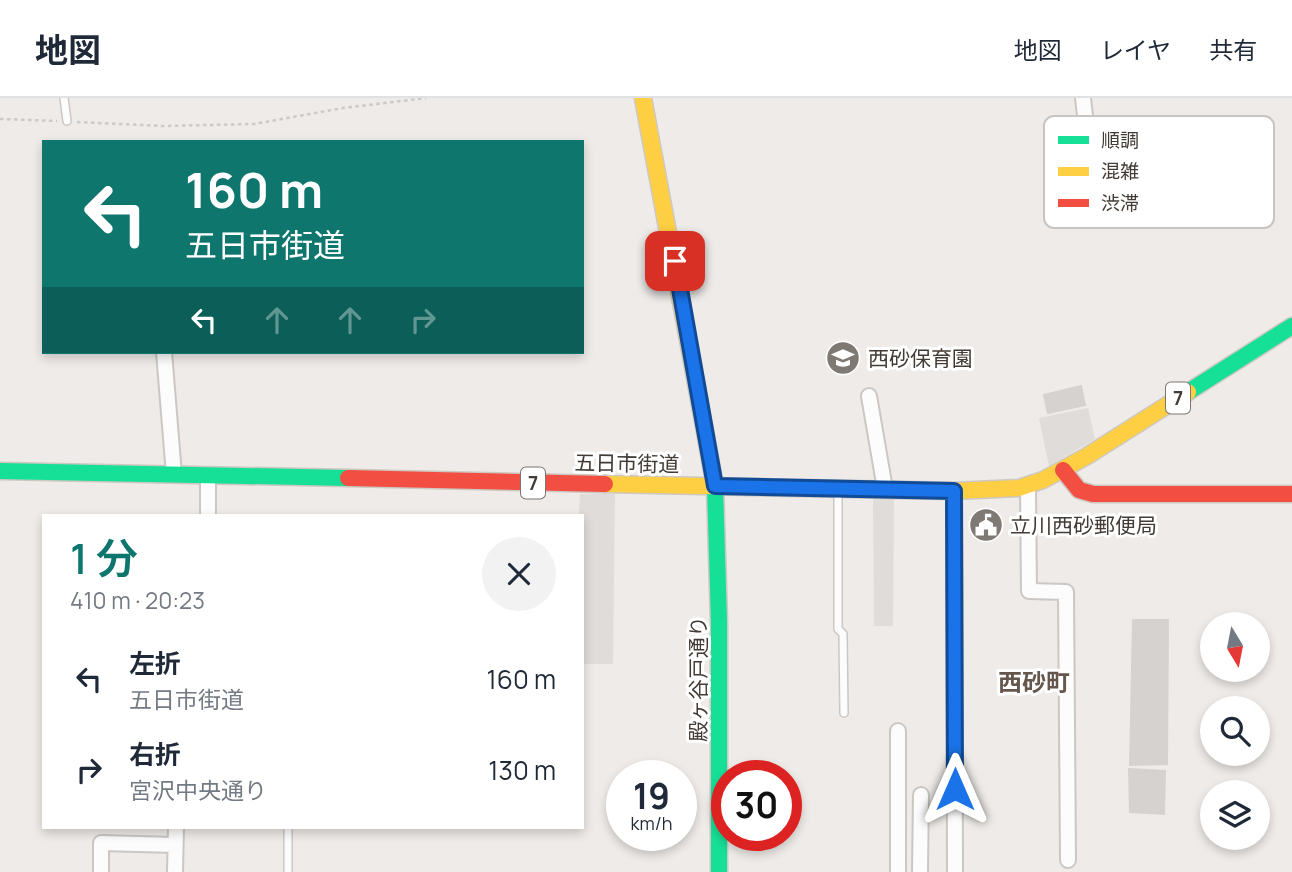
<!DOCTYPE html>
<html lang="ja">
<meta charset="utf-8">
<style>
:root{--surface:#fff;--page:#f2f2f3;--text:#1f2937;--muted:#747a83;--line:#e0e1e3;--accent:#0f766e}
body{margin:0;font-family:Manrope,"Noto Sans JP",sans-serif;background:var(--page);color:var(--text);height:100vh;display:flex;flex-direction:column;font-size:26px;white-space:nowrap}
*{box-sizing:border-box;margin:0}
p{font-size:23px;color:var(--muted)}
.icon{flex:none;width:38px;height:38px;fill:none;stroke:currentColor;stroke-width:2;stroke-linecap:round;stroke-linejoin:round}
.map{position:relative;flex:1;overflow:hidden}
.sheet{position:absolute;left:42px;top:416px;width:542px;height:315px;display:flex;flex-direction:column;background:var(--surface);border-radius:0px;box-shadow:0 4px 10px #0003}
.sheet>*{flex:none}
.hud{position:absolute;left:42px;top:42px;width:542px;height:214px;border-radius:0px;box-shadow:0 4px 10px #0003;background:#0f766e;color:#fff;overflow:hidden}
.needle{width:46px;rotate:170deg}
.buttons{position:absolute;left:1200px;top:514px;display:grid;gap:14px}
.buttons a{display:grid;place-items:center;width:70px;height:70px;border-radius:50%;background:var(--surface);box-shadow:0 4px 10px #0003;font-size:35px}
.speed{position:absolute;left:606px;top:662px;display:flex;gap:14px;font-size:35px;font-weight:700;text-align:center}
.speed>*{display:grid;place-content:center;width:91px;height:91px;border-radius:50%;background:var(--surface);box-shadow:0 4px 10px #0003;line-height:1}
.speed small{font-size:18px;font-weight:400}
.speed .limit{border:10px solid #d22;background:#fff;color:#111}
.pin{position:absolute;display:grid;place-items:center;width:60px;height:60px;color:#fff;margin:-30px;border-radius:14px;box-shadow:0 4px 10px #0006}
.me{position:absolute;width:77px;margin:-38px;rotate:0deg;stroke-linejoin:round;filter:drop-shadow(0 0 5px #0008)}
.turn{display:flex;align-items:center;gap:24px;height:147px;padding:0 28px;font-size:32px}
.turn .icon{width:91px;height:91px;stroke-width:2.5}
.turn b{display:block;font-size:49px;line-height:60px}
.lanes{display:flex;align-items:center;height:66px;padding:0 28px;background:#0003;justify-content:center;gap:35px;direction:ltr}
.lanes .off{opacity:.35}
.round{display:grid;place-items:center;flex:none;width:74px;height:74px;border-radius:37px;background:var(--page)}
.headline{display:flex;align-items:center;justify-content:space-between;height:119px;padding:0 28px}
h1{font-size:42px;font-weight:600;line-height:52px;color:var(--accent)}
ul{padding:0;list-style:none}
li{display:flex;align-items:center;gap:21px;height:91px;padding:0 28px}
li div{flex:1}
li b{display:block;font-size:26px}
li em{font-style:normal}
header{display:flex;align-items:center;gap:42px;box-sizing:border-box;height:98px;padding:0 35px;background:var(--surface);border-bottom:2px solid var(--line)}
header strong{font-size:33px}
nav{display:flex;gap:38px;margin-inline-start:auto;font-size:24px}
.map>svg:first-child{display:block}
.parking{fill:#dfdcd9}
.building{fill:#d6d2cf;stroke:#d6d2ce;stroke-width:2}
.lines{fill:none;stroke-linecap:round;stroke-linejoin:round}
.lane-casing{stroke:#cac7c4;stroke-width:10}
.street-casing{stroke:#cac7c4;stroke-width:18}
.fast-casing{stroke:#cec8c1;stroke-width:19}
.slow-casing{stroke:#cec8c1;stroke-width:19}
.jam-casing{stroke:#cec8c1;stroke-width:19}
.path{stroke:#ccc9c6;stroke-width:2.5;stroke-dasharray:3.5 3.5;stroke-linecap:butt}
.lane{stroke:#fcfcfc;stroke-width:7}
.street{stroke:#fcfcfc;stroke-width:14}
.fast{stroke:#16e098;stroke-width:16}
.slow{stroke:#ffcf43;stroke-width:16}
.jam{stroke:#f24e42;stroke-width:16}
.route-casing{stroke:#114b97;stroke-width:18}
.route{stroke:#1a73e8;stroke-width:12}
.labels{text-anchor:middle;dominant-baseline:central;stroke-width:6;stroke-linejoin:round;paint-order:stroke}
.shield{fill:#fff;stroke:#7b7672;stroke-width:2}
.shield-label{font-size:19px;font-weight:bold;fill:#433b35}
.poi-label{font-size:21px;fill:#433b35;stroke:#fff;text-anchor:start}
.street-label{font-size:21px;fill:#433b35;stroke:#fff}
.quarter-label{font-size:24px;font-weight:bold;fill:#65574d;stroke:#fff}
.key{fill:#fff;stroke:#c7c4c2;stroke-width:2}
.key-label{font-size:19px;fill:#433b35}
</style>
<header>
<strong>地図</strong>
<nav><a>地図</a><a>レイヤ</a><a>共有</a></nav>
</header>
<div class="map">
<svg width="1292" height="774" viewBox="0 0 1292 774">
<rect width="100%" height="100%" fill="#eeebe8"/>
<path class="parking" d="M 1088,310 L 1095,341 L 1049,368 L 1039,320 Z
M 580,396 L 615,396 L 613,566 L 583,566 L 583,418 L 579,418 Z
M 873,400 L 894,400 L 893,528 L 874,528 Z"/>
<path class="building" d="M 1081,288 L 1085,307 L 1048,315 L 1044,297 Z
M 1133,522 L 1168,522 L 1167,666 L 1130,667 Z
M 1129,671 L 1165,673 L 1164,716 L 1130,714 Z"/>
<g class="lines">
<g class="lane-casing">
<path id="lane" d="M 64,0 L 67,23
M 1059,35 L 1086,31
M 1069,80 L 1092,78
M 838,394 L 838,531 L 843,536 L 844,615
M 288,774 L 288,730"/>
</g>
<g class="street-casing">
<path id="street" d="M 1083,0 L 1094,96
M 164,254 L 174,377
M 869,298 L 885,391
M 208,377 L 208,418
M 1028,388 L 1029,493 L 1066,494 L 1068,762
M 954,393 L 955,774
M 101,774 L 101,745 L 175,747
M 175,774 L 176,730
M 898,774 L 898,633
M 920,774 L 921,697"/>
</g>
<g class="fast-casing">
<path id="fast" d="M 696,285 L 715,388 L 719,524 L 719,774
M 1188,294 L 1292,228
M 0,373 L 348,380"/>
</g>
<g class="slow-casing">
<path id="slow" d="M 643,0 L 696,285
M 605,386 L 954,393 L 1019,390 L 1043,382 L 1087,358 L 1188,294"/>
</g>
<g class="jam-casing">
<path id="jam" d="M 1063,372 L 1079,392 L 1093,396 L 1292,396
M 348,380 L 605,386"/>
</g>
<path class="path" d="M 0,21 L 57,23
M 77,24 L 163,28 L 254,26 L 343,10 L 426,0"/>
<use href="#lane" class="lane"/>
<use href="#street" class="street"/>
<use href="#fast" class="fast"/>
<use href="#slow" class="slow"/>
<use href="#jam" class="jam"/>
</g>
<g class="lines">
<g class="route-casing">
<path id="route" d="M 675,163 L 715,388 L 954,393 L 955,691"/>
</g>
<use href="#route" class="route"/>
</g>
<defs>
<g id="school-disc" transform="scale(1.75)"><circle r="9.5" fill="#7f7974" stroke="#fff"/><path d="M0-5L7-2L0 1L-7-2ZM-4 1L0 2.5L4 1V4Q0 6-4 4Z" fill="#fff"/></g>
<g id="civic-disc" transform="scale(1.75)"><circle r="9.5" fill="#7f7974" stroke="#fff"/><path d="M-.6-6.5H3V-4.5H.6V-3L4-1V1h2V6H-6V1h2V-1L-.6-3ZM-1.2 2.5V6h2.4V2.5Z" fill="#fff"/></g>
</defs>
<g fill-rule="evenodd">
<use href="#school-disc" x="843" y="260"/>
<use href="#civic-disc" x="986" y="427"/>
</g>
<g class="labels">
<g class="shield">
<rect x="1166" y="284.5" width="24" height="31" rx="5"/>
<rect x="521" y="369.5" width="24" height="31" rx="5"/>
</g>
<g class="shield-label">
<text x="1178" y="300">7</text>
<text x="533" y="385">7</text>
</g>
<g class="poi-label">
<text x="868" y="260">西砂保育園</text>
<text x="1010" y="427">立川西砂郵便局</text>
</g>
<g class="street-label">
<text transform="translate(627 365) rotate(1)">五日市街道</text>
<text transform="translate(698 581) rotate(-90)">殿ヶ谷戸通り</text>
</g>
<g class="quarter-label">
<text x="1034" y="583">西砂町</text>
</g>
</g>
<rect x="1044" y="18" width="230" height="112" rx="10" class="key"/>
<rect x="1058" y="38" width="31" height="8" fill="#16e098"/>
<rect x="1058" y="69" width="31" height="9" fill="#ffcf43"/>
<rect x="1058" y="101" width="31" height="8" fill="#f24e42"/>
<g class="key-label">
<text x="1101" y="49">順調</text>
<text x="1101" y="80">混雑</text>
<text x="1101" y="112">渋滞</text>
</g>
</svg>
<div class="buttons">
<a><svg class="needle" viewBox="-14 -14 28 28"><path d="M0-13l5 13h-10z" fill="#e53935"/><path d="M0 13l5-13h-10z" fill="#747a83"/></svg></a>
<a><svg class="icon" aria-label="search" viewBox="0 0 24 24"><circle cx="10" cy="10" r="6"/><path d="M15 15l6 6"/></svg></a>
<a><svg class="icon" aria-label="layers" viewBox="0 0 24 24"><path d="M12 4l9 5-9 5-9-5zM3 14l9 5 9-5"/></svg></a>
</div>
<div class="speed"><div>19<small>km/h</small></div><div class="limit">30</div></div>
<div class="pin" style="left:675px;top:163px;background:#d93025"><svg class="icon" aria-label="arrive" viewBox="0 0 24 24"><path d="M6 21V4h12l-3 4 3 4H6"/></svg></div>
<svg class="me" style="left:955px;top:691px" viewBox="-20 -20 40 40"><path d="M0-17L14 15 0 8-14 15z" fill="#1a73e8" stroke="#fff" stroke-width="4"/></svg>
<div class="hud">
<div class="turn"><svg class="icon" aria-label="left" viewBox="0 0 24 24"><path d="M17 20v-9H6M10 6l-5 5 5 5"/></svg><div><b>160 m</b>五日市街道</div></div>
<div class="lanes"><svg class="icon" aria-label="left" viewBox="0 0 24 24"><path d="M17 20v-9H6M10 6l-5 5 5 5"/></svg><svg class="icon off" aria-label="ahead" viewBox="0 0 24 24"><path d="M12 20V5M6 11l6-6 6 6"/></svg><svg class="icon off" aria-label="ahead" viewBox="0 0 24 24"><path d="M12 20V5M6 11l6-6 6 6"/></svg><svg class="icon off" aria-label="right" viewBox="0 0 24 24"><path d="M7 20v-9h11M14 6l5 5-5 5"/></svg></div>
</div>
<section class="sheet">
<div class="headline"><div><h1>1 分</h1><p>410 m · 20:23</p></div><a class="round"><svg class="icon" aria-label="close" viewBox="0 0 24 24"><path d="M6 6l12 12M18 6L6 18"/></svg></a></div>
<ul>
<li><svg class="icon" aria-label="left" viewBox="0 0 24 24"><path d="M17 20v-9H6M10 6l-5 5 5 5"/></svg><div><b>左折</b><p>五日市街道</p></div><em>160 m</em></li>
<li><svg class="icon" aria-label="right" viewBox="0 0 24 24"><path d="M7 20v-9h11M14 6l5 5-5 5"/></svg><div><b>右折</b><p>宮沢中央通り</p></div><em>130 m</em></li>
</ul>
</section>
</div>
